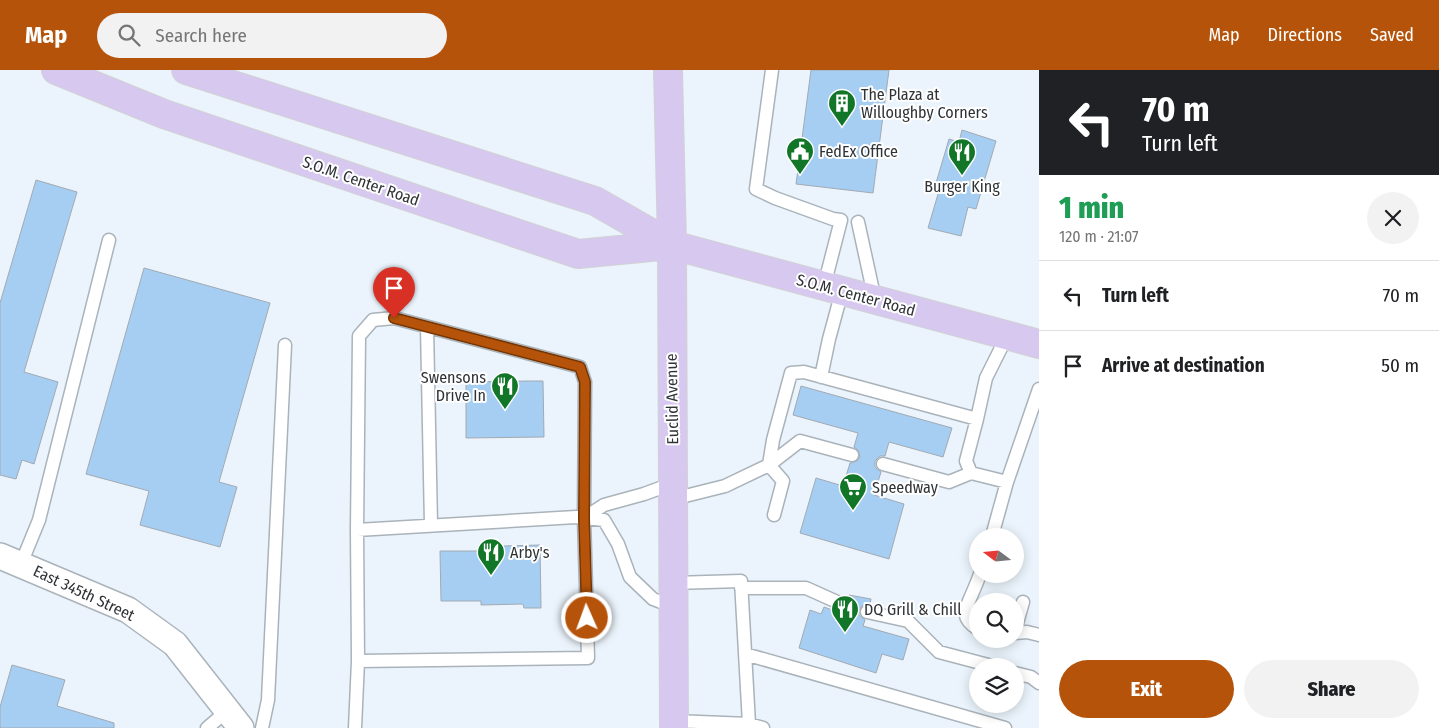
<!DOCTYPE html>
<meta charset="utf-8">
<style>
:root{--surface:#fff;--page:#f2f2f2;--text:#202124;--muted:#757577;--line:#e0e0e0;--accent:#b45309}
body{margin:0;font-family:"Fira Sans Condensed",sans-serif;background:var(--page);color:var(--text);height:100vh;display:flex;flex-direction:column;font-size:19px;white-space:nowrap}
*{box-sizing:border-box;margin:0}
p{font-size:16px;color:var(--muted)}
.icon{flex:none;width:28px;height:28px;fill:none;stroke:currentColor;stroke-width:2;stroke-linecap:round;stroke-linejoin:round}
.map{position:relative;flex:1;overflow:hidden}
.drawer{display:flex;flex-direction:column;background:var(--surface);width:400px}
.drawer>*{flex:none}
.hud{background:#202124;color:#fff;overflow:hidden}
.needle{width:32px;rotate:286deg}
.controls{position:absolute;left:969px;top:458px;display:grid;gap:10px}
.controls a{display:grid;place-items:center;width:55px;height:55px;border-radius:50%;background:var(--surface);box-shadow:0 2px 12px #0003;font-size:25px}
.pin{position:absolute;display:grid;place-items:center;width:42px;height:42px;color:#fff;margin:-51px -21px;border-radius:50% 50% 50% 0;rotate:-45deg;box-shadow:0 0 5px #0007}
.pin .icon{rotate:45deg}
.me{position:absolute;width:55px;margin:-28px;rotate:358deg;stroke-linejoin:round;filter:drop-shadow(0 0 4px #0008)}
.turn{display:flex;align-items:center;gap:18px;height:105px;padding:0 20px;font-size:22px}
.turn .icon{width:65px;height:65px;stroke-width:2.5}
.turn b{display:block;font-size:35px;line-height:42px}
.round{display:grid;place-items:center;flex:none;width:52px;height:52px;border-radius:26px;background:var(--page)}
.overview{display:flex;align-items:center;justify-content:space-between;height:85px;padding:0 20px}
h1{font-size:30px;font-weight:800;line-height:38px;color:#1e9e55}
.cta{display:flex;gap:10px;margin-top:auto;padding:10px 20px}
.cta a{flex:1;height:58px;border-radius:30px;background:var(--accent);color:#fff;font-size:20px;font-weight:800;line-height:58px;text-align:center}
.cta a+a{background:var(--page);color:var(--text)}
ul{padding:0;list-style:none}
li{display:flex;align-items:center;gap:15px;height:70px;padding:0 20px;border-top:1px solid var(--line)}
li div{flex:1}
li b{display:block;font-size:19px}
li em{font-style:normal}
header{display:flex;align-items:center;gap:30px;box-sizing:border-box;height:70px;padding:0 25px;background:var(--accent);color:#fff}
header strong{font-size:24px}
nav{display:flex;gap:28px;margin-inline-start:auto;font-size:18px}
.search{width:350px;height:45px;background:var(--page);display:flex;align-items:center;gap:12px;box-sizing:border-box;padding:0 18px;border-radius:28px;color:var(--muted);font-size:19px}
main{display:flex;flex:1;min-height:0}
.map>svg:first-child{display:block}
.building{fill:#a5cef2;stroke:#a2aab2}
.lines{fill:none;stroke-linecap:round;stroke-linejoin:round}
.service-casing{stroke:#aab3ba;stroke-width:15}
.minor-casing{stroke:#aab3ba;stroke-width:28}
.primary-casing{stroke:#d1d2d3;stroke-width:30}
.service{stroke:#fff;stroke-width:12}
.minor{stroke:#fff;stroke-width:25}
.primary{stroke:#d7c8ef;stroke-width:28}
.route-casing{stroke:#753606;stroke-width:12}
.route{stroke:#b45309;stroke-width:9}
.labels{text-anchor:middle;dominant-baseline:central;stroke-width:4;stroke-linejoin:round;paint-order:stroke}
.poi-label{font-size:16px;fill:#2f3336;stroke:#fff;text-anchor:start}
.street-label{font-size:16px;fill:#2f3336;stroke:#fff}
</style>
<header>
<strong>Map</strong>
<div class="search"><svg class="icon" aria-label="search" viewBox="0 0 24 24"><circle cx="10" cy="10" r="6"/><path d="M15 15l6 6"/></svg>Search here</div>
<nav><a>Map</a><a>Directions</a><a>Saved</a></nav>
</header>
<main>
<div class="map">
<svg width="1039" height="658" viewBox="0 0 1039 658">
<rect width="100%" height="100%" fill="#ebf4fc"/>
<path class="building" d="M 811,0 L 889,0 L 873,123 L 796,114 Z
M 962,60 L 996,71 L 976,139 L 968,137 L 961,166 L 928,158 L 941,114 L 936,113 L 949,69 L 959,72 Z
M 36,110 L 77,122 L 24,302 L 58,312 L 34,394 L 22,390 L 16,409 L 0,405 L 0,233 Z
M 144,198 L 270,233 L 219,412 L 237,417 L 220,477 L 140,455 L 149,421 L 86,404 Z
M 528,311 L 543,311 L 544,367 L 466,368 L 466,312 Z
M 801,316 L 952,358 L 943,387 L 889,372 L 885,386 L 880,386 L 875,391 L 875,397 L 881,402 L 874,425 L 904,434 L 889,489 L 800,463 L 816,408 L 843,416 L 850,393 L 857,391 L 860,387 L 858,380 L 854,377 L 858,363 L 793,345 Z
M 540,475 L 541,538 L 524,538 L 523,534 L 481,535 L 481,531 L 441,531 L 440,481 L 502,481 L 503,476 Z
M 849,525 L 871,529 L 870,534 L 864,534 L 859,540 L 859,545 L 865,550 L 863,556 L 909,569 L 903,590 L 882,584 L 876,603 L 799,578 L 810,540 L 821,544 L 824,537 L 843,544 L 850,543 L 854,536 L 852,531 L 848,528 Z
M 12,595 L 65,610 L 57,636 L 114,653 L 114,658 L 0,658 L 0,637 Z"/>
<g class="lines">
<g class="service-casing">
<path id="service" d="M 772,0 L 756,119 L 775,128 L 833,149 L 841,150 L 824,216
M 858,152 L 875,230
M 427,257 L 431,455
M 821,307 L 829,269 L 842,221
M 977,349 L 966,391 L 971,403 L 1007,412
M 883,394 L 949,412 L 971,403
M 673,429 L 725,416 L 769,395 L 773,370 L 791,303 L 804,302 L 977,349 L 986,308 L 1007,266
M 774,445 L 783,411 L 769,395 L 800,371 L 852,385
M 584,448 L 604,435 L 644,424 L 674,413
M 357,460 L 359,266 L 373,250 L 394,248 L 580,297 L 585,312 L 584,448 L 588,588 L 358,591
M 992,466 L 1007,412 L 1039,319
M 21,494 L 39,450 L 109,170
M 673,513 L 741,511 L 749,654
M 741,518 L 806,518 L 846,536
M 867,542 L 908,551 L 939,582 L 992,596
M 1015,555 L 1017,553 L 1023,532
M 978,559 C 960,548 965,540 972,524 C 975,517 978,510 980,504
M 1015,563 L 1027,562 L 1039,565
M 745,584 L 1005,658
M 1015,603 L 1031,607 L 1039,613
M 674,651 L 749,654 L 763,658
M 207,658 L 227,641
M 262,658 L 268,630 L 285,275
M 355,658 L 358,591 L 357,460 L 576,447 L 604,450 L 618,474 L 630,507 L 653,529 L 674,537"/>
</g>
<g class="minor-casing">
<path id="minor" d="M 0,486 L 128,540 L 175,574 L 241,658"/>
</g>
<g class="primary-casing">
<path id="primary" d="M 56,0 L 164,44 L 578,184 L 672,175
M 186,0 L 595,131 L 672,175 L 1039,274
M 668,0 L 672,175 L 674,658"/>
</g>
<use href="#service" class="service"/>
<use href="#minor" class="minor"/>
<use href="#primary" class="primary"/>
</g>
<g class="lines">
<g class="route-casing">
<path id="route" d="M 394,248 L 580,297 L 585,312 L 584,448 L 587,548"/>
</g>
<use href="#route" class="route"/>
</g>
<defs>
<g id="building-pin" transform="scale(1.4375)"><path d="M0 17L-7.5 6A9.5 9.5 0 1 1 7.5 6Z" fill="#117627" stroke="#fff"/><path d="M-4-6H4V6H1V3H-1V6H-4ZM-2.5-4.3h1.7v1.8h-1.7ZM.8-4.3h1.7v1.8H.8ZM-2.5-1h1.7V.8h-1.7ZM.8-1h1.7V.8H.8Z" fill="#fff"/></g>
<g id="civic-pin" transform="scale(1.4375)"><path d="M0 17L-7.5 6A9.5 9.5 0 1 1 7.5 6Z" fill="#117627" stroke="#fff"/><path d="M-.6-6.5H3V-4.5H.6V-3L4-1V1h2V6H-6V1h2V-1L-.6-3ZM-1.2 2.5V6h2.4V2.5Z" fill="#fff"/></g>
<g id="restaurant-pin" transform="scale(1.4375)"><path d="M0 17L-7.5 6A9.5 9.5 0 1 1 7.5 6Z" fill="#117627" stroke="#fff"/><path d="M-5-6h1v4h1v-4h1v4h1v-4h1v5L-1.5 .5V6h-2V.5L-5-1ZM5-6V6H3V1.5H1.5Q1.5-4 5-6Z" fill="#fff"/></g>
<g id="supermarket-pin" transform="scale(1.4375)"><path d="M0 17L-7.5 6A9.5 9.5 0 1 1 7.5 6Z" fill="#117627" stroke="#fff"/><path d="M-6-5.5h2.5l.6 2H6L4.5 2H-2.5L-4.4-4H-6ZM-1.5 3.2a1.3 1.3 0 1 0 .1 0ZM3 3.2a1.3 1.3 0 1 0 .1 0Z" fill="#fff"/></g>
</defs>
<g fill-rule="evenodd">
<use href="#building-pin" x="842" y="33"/>
<use href="#civic-pin" x="800" y="81"/>
<use href="#restaurant-pin" x="962" y="82"/>
<use href="#restaurant-pin" x="505" y="316"/>
<use href="#supermarket-pin" x="853" y="417"/>
<use href="#restaurant-pin" x="491" y="482"/>
<use href="#restaurant-pin" x="845" y="539"/>
</g>
<g class="labels">
<g class="poi-label">
<text x="861" y="24">The Plaza at<tspan x="861" dy="18">Willoughby Corners</tspan></text>
<text x="819" y="81">FedEx Office</text>
<text x="962" y="116" text-anchor="middle">Burger King</text>
<text x="486" y="307" text-anchor="end">Swensons<tspan x="486" dy="18">Drive In</tspan></text>
<text x="872" y="417">Speedway</text>
<text x="510" y="482">Arby's</text>
<text x="864" y="539">DQ Grill &amp; Chill</text>
</g>
<g class="street-label">
<text transform="translate(361 111) rotate(19)">S.O.M. Center Road</text>
<text transform="translate(856 225) rotate(15)">S.O.M. Center Road</text>
<text transform="translate(672 329) rotate(-91)">Euclid Avenue</text>
<text transform="translate(84 523) rotate(25)">East 345th Street</text>
</g>
</g>
</svg>
<div class="controls">
<a><svg class="needle" viewBox="-14 -14 28 28"><path d="M0-13l5 13h-10z" fill="#e53935"/><path d="M0 13l5-13h-10z" fill="#757577"/></svg></a>
<a><svg class="icon" aria-label="search" viewBox="0 0 24 24"><circle cx="10" cy="10" r="6"/><path d="M15 15l6 6"/></svg></a>
<a><svg class="icon" aria-label="layers" viewBox="0 0 24 24"><path d="M12 4l9 5-9 5-9-5zM3 14l9 5 9-5"/></svg></a>
</div>
<div class="pin" style="left:394px;top:248px;background:#d93025"><svg class="icon" aria-label="arrive" viewBox="0 0 24 24"><path d="M6 21V4h12l-3 4 3 4H6"/></svg></div>
<svg class="me" style="left:587px;top:548px" viewBox="-20 -20 40 40"><circle r="17" fill="#b45309" stroke="#fff" stroke-width="3"/><path d="M0-11L8 9 0 5-8 9z" fill="#fff"/></svg>
</div>
<section class="drawer">
<div class="hud">
<div class="turn"><svg class="icon" aria-label="left" viewBox="0 0 24 24"><path d="M17 20v-9H6M10 6l-5 5 5 5"/></svg><div><b>70 m</b>Turn left</div></div>
</div>
<div class="overview"><div><h1>1 min</h1><p>120 m · 21:07</p></div><a class="round"><svg class="icon" aria-label="close" viewBox="0 0 24 24"><path d="M6 6l12 12M18 6L6 18"/></svg></a></div>
<ul>
<li><svg class="icon" aria-label="left" viewBox="0 0 24 24"><path d="M17 20v-9H6M10 6l-5 5 5 5"/></svg><div><b>Turn left</b></div><em>70 m</em></li>
<li><svg class="icon" aria-label="arrive" viewBox="0 0 24 24"><path d="M6 21V4h12l-3 4 3 4H6"/></svg><div><b>Arrive at destination</b></div><em>50 m</em></li>
</ul>
<div class="cta"><a>Exit</a><a>Share</a></div>
</section>
</main>
